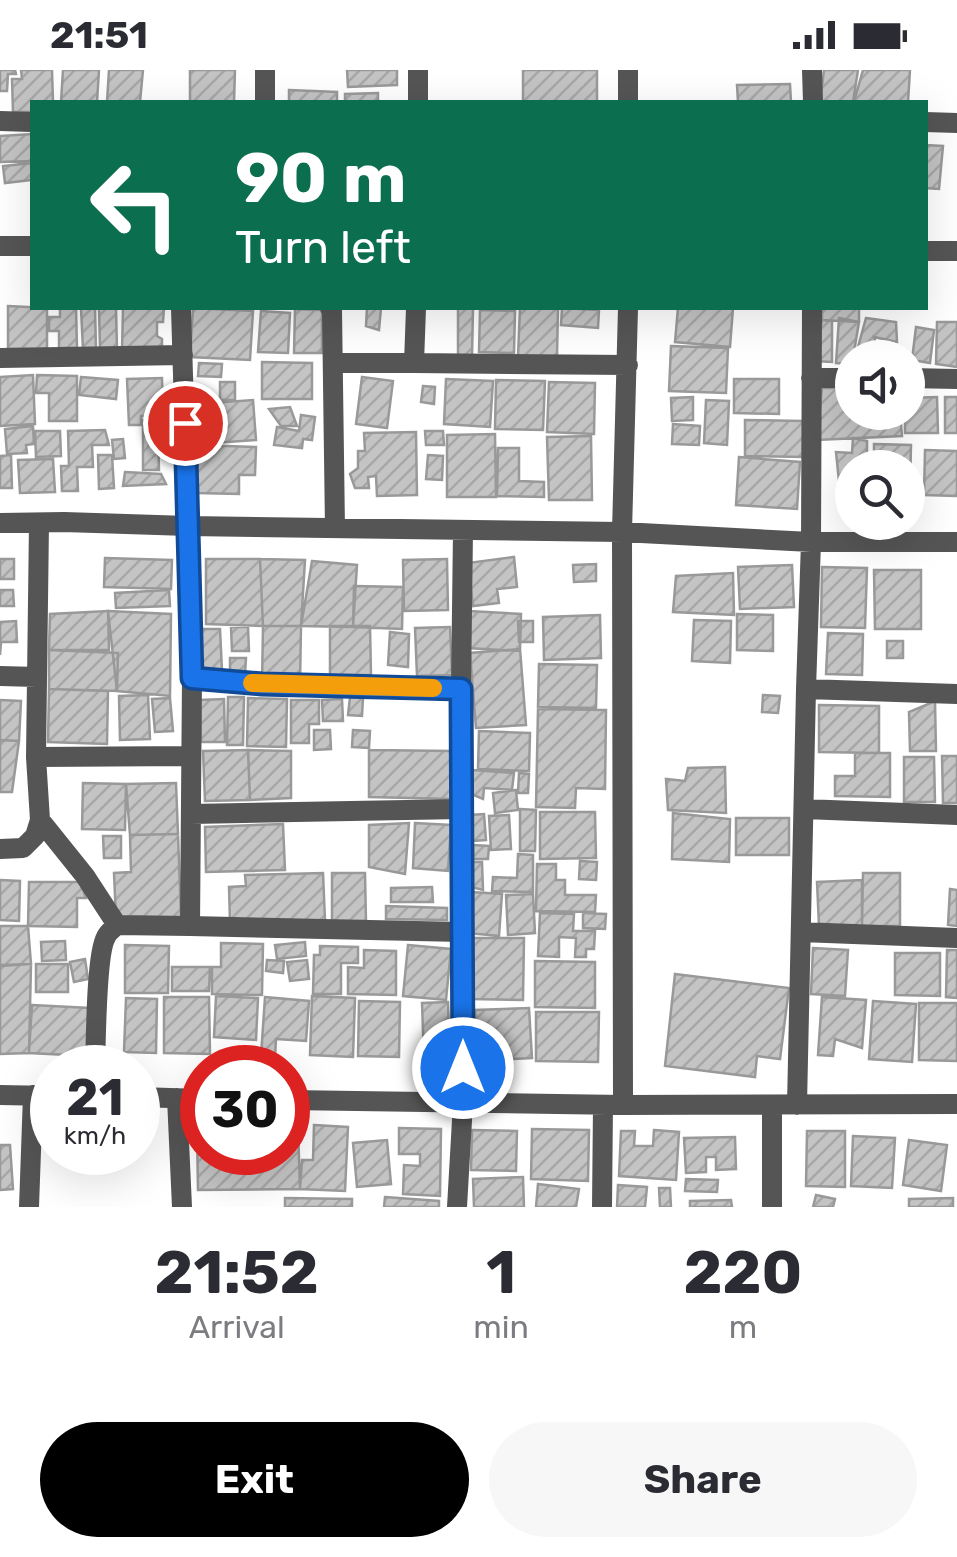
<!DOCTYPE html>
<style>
:root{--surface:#fff;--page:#f7f7f7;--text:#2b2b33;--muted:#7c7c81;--accent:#000}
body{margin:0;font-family:Rubik,sans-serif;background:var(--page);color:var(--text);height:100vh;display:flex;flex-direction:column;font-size:38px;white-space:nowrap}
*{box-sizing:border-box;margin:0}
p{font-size:32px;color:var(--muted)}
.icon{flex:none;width:55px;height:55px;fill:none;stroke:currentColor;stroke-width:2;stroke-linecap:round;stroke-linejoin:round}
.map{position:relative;height:1137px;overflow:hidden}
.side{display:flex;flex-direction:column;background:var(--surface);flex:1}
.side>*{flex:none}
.top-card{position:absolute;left:30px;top:30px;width:898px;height:210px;border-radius:0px;box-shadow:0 10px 40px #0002;background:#0b6e4f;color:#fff;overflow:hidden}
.fabs{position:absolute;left:835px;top:270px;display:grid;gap:20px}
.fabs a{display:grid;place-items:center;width:90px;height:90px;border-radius:50%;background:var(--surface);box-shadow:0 10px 40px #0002;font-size:50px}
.speed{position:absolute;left:30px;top:975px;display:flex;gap:20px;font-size:50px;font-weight:700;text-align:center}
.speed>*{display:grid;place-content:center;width:130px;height:130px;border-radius:50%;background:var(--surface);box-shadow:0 10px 40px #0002;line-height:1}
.speed small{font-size:25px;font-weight:400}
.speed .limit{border:15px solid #d22;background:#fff;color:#111}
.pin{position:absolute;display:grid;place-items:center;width:85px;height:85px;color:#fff;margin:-42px;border:5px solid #fff;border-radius:50%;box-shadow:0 2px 10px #0007}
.me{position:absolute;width:110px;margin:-55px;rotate:0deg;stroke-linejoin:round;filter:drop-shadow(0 0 8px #0008)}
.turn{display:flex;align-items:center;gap:35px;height:210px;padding:0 40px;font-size:45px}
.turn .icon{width:130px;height:130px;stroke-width:2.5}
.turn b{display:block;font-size:70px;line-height:85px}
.eta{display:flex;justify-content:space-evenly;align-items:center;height:170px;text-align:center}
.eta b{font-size:60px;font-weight:700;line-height:70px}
.action{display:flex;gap:20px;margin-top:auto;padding:20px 40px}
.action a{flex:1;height:115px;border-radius:60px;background:var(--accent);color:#fff;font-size:40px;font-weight:700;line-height:115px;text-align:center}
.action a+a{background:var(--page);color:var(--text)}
.status{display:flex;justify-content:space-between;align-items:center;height:70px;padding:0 50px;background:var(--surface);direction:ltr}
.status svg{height:28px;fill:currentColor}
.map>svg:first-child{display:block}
.building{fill:url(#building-hatch);stroke:#999;stroke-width:2.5}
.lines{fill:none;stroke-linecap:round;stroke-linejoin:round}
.street{stroke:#555;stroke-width:20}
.route-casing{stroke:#114b97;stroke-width:25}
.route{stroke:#1a73e8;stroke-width:18}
.slow{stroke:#f59e0b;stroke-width:18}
</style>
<div class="status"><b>21:51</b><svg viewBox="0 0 49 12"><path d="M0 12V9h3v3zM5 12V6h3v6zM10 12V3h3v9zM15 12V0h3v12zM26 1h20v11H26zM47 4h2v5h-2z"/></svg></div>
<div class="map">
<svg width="957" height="1137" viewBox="0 0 957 1137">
<defs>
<pattern id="building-hatch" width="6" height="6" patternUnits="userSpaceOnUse" patternTransform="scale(2.5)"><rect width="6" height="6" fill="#c4c4c4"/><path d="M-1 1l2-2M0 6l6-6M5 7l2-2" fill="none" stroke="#a7a7a7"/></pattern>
</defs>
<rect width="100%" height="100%" fill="#fff"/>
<path class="building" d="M 0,0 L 15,0 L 16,4 L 8,4 L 7,21 L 0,21 Z
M 21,0 L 52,0 L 53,32 L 32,32 L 32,42 L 13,42 L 12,9 L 22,9 Z
M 63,0 L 99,0 L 97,32 L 61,32 Z
M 109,0 L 143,0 L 140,32 L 107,32 Z
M 190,0 L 235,0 L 234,32 L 190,32 Z
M 347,0 L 397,0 L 397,15 L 348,17 Z
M 523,0 L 597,0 L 597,32 L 523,32 Z
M 824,0 L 858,0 L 853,32 L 820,32 Z
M 863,0 L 910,0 L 908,32 L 854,32 Z
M 790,14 L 791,32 L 738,32 L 737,15 Z
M 289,20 L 337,22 L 337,32 L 289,32 Z
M 378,23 L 378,32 L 345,32 L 345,24 Z
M 32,64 L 32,91 L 0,92 L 0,66 Z
M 925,75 L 943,76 L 939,119 L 925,118 Z
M 32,93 L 32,110 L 5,113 L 3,96 Z
M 8,236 L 47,238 L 47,279 L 8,279 Z
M 60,238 L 76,238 L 77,278 L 59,278 L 59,261 L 49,261 L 49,247 L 60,247 Z
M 81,238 L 95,238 L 96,279 L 83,279 Z
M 99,238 L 116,238 L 117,279 L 100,279 Z
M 123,238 L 164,238 L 163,252 L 157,252 L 157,266 L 162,269 L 162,282 L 122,281 Z
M 193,238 L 253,241 L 250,290 L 190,287 Z
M 367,238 L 381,238 L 379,260 L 366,256 Z
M 458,238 L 473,238 L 472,288 L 458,288 Z
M 520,238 L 558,238 L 557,287 L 518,286 Z
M 562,238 L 599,240 L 598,258 L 561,255 Z
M 678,238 L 733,238 L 730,277 L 675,272 Z
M 822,238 L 859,238 L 859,252 L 822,250 Z
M 295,239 L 322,240 L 322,283 L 294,283 Z
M 480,240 L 515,241 L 514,283 L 479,282 Z
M 261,241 L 290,243 L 288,283 L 258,282 Z
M 839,248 L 859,252 L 852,294 L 836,293 Z
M 866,248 L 896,252 L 897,272 L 874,267 L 876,274 L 891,280 L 890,288 L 855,288 Z
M 822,250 L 832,251 L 832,292 L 814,291 Z
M 937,252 L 957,252 L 957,297 L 936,294 Z
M 916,257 L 934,260 L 930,293 L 912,290 Z
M 671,276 L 728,278 L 726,323 L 669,321 Z
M 262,292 L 312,293 L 312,329 L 262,329 Z
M 199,293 L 222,294 L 221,307 L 198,306 Z
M 33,305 L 35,354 L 0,356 L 0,307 Z
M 37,305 L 77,306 L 77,351 L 49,351 L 49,323 L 36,323 Z
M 81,307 L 118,310 L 116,329 L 79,325 Z
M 362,307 L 393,311 L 387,358 L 356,354 Z
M 162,308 L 163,346 L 141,346 L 141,355 L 129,355 L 127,309 Z
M 446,309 L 493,311 L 490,357 L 444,354 Z
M 734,309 L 779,309 L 779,344 L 734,343 Z
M 496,310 L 545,311 L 543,360 L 495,359 Z
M 220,312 L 235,312 L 235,330 L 220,330 Z
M 549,312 L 595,313 L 594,364 L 547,362 Z
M 423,316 L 435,317 L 434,334 L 421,332 Z
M 822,318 L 852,318 L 852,342 L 900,342 L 902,366 L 817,370 Z
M 693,327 L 693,350 L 672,351 L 671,328 Z
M 937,327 L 938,363 L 905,363 L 905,342 L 908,342 L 908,328 Z
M 945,327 L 957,327 L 957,363 L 945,363 Z
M 253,330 L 256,370 L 200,374 L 197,334 Z
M 706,330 L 729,331 L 727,375 L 704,373 Z
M 290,337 L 297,356 L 281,356 L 269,339 Z
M 301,345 L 315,347 L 312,370 L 303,369 L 302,378 L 274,375 L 277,357 L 299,361 Z
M 143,350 L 171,350 L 171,362 L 158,362 L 159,400 L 143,400 Z
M 745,350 L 803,351 L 803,387 L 745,386 Z
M 673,354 L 700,356 L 699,375 L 672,374 Z
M 33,356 L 34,374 L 26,375 L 27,383 L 7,384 L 5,359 Z
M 105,360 L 109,375 L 92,375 L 93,397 L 77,397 L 78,421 L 62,421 L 61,396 L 69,396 L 68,361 Z
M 35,361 L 60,361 L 61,386 L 36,387 Z
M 425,361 L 443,361 L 444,375 L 426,375 Z
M 416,362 L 417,425 L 377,426 L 376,406 L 368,407 L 369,418 L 355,418 L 350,404 L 358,398 L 358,381 L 365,381 L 364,363 Z
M 495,364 L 496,427 L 447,427 L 447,365 Z
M 591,366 L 592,430 L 549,430 L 547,367 Z
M 853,368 L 867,371 L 867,398 L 852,398 L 852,430 L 841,431 L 836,382 L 852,383 Z
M 123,369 L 125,388 L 114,389 L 112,370 Z
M 874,374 L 911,375 L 910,420 L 908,420 L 908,398 L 874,398 Z
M 197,375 L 256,377 L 255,405 L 239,405 L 239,424 L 196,423 Z
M 498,378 L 519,378 L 519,411 L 544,412 L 544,427 L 497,426 Z
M 925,380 L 957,381 L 957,426 L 924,425 Z
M 11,385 L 12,418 L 0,418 L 0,386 Z
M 98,385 L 112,385 L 114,418 L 99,419 Z
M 428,385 L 443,386 L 442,410 L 426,409 Z
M 739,387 L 800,392 L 797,439 L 736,435 Z
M 53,389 L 55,422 L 20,423 L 18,390 Z
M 125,402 L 161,404 L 166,414 L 123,416 Z
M 514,487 L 517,517 L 497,519 L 499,533 L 473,536 L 468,493 Z
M 105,488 L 172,490 L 171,519 L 104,517 Z
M 0,489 L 14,489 L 14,509 L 0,509 Z
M 206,489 L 260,489 L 263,556 L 206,554 Z
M 260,489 L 305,490 L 301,556 L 263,556 Z
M 447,489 L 448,540 L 404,541 L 403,490 Z
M 312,491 L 357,495 L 353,557 L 301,556 Z
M 596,494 L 596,511 L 574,512 L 573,495 Z
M 792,495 L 794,537 L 740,539 L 738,497 Z
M 822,497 L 867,498 L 865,558 L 821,557 Z
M 874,500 L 921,500 L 921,559 L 875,559 Z
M 733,503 L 734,545 L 673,542 L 676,506 Z
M 354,516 L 403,517 L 402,559 L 353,557 Z
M 0,520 L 13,520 L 14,536 L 0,536 Z
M 169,520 L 170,536 L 116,538 L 115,523 Z
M 108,541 L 109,580 L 49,580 L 50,544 Z
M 108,541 L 171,544 L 170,626 L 117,621 Z
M 469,541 L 521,544 L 520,581 L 467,578 Z
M 737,544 L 773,545 L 773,581 L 737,580 Z
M 600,545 L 601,588 L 544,590 L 543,547 Z
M 694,550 L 731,551 L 730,593 L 692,591 Z
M 16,551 L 17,572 L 1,572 L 0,585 L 0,552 Z
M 518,551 L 533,551 L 533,572 L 519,572 Z
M 263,556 L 301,556 L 300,615 L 262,614 Z
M 330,556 L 370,556 L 371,605 L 330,605 Z
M 231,557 L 248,557 L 249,581 L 232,581 Z
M 450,557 L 452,605 L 417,606 L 415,558 Z
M 200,559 L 220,559 L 222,601 L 201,601 Z
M 390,562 L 409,564 L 408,597 L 388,595 Z
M 828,563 L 863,564 L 862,605 L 826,604 Z
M 887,571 L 903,571 L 903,588 L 887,588 Z
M 520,579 L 526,655 L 476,658 L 470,583 Z
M 49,580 L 118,583 L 117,621 L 49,619 Z
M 230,588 L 246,588 L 245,604 L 230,604 Z
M 539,594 L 597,595 L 596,638 L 538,637 Z
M 49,619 L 108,621 L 107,674 L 48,672 Z
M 148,625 L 150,669 L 120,670 L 119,626 Z
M 763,625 L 780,626 L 778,643 L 762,642 Z
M 228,627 L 244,627 L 243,675 L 227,675 Z
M 350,627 L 363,628 L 362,646 L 348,645 Z
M 170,628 L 173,661 L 155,662 L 152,629 Z
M 248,628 L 287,629 L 286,677 L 247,676 Z
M 224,629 L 225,672 L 201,672 L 200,630 Z
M 342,629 L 343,651 L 323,651 L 322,630 Z
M 0,630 L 21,631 L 19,671 L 0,670 Z
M 291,630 L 319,630 L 319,654 L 309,654 L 309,673 L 291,673 Z
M 935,631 L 936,681 L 910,681 L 909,642 Z
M 819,635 L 879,636 L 879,683 L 819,682 Z
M 538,639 L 606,640 L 605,719 L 576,718 L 575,738 L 536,737 Z
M 314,660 L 330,660 L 331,679 L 314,680 Z
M 353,660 L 370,661 L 369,678 L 352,677 Z
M 479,661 L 530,663 L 529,701 L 478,699 Z
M 0,670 L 19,671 L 12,722 L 0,722 Z
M 248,680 L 291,681 L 291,728 L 250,730 Z
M 248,680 L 250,730 L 205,731 L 203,681 Z
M 369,680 L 452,681 L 452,729 L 369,727 Z
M 855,683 L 890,683 L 890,727 L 835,726 L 835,706 L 855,706 Z
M 942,686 L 957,686 L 957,733 L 943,733 Z
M 904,687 L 934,687 L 935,732 L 904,732 Z
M 725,697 L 726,743 L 668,740 L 666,709 L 685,711 L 688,698 Z
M 472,700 L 514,703 L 512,720 L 484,718 L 483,729 L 471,724 Z
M 519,703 L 529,704 L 528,723 L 518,723 Z
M 83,713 L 126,714 L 125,760 L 82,759 Z
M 176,713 L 178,764 L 130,765 L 126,714 Z
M 516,720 L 518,740 L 495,743 L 493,723 Z
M 520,739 L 536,740 L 535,781 L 520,781 Z
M 540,742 L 595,742 L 596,788 L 540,789 Z
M 673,743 L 730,749 L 729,792 L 672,789 Z
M 484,744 L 486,770 L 472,771 L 470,745 Z
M 509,745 L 511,779 L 491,780 L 489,746 Z
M 736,748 L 789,748 L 789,785 L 736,785 Z
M 409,753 L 405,804 L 369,797 L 369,755 Z
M 415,753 L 451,755 L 448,801 L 413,798 Z
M 283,754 L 285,800 L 206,802 L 205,757 Z
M 178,764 L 181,847 L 116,849 L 114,803 L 131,802 L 130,765 Z
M 103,766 L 121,766 L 121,788 L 104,788 Z
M 473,775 L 489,776 L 488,789 L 473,789 Z
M 518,784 L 533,785 L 533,822 L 492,821 L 493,807 L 517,808 Z
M 580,791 L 597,792 L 596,810 L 579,809 Z
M 471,792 L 482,792 L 483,820 L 471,817 Z
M 537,794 L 556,794 L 556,810 L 565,810 L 565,825 L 596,825 L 595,842 L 536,841 Z
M 323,803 L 325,850 L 230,853 L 229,817 L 246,816 L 245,805 Z
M 332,803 L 365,803 L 366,851 L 332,851 Z
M 863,803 L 900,803 L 900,856 L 862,856 Z
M 0,810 L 20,811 L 19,851 L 0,850 Z
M 862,810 L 862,856 L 819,856 L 817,812 Z
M 29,812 L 80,812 L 86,828 L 77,828 L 77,857 L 28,856 Z
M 432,817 L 433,832 L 391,832 L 391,818 Z
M 950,819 L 957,820 L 957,856 L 948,855 Z
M 471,822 L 502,824 L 499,866 L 468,863 Z
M 533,824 L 535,863 L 508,865 L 506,825 Z
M 386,836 L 447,838 L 447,850 L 386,849 Z
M 540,843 L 574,844 L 573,861 L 595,861 L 594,879 L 586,879 L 586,887 L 575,887 L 576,868 L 559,867 L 559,887 L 538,886 Z
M 583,843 L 606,844 L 605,859 L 583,858 Z
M 0,856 L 28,856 L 31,894 L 0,895 Z
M 472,868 L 524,868 L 523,930 L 471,929 Z
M 65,871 L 66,890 L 42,891 L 41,872 Z
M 305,872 L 306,886 L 277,889 L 275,875 Z
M 221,873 L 263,874 L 262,925 L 212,924 L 212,897 L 221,897 Z
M 125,875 L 169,876 L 168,923 L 125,923 Z
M 408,875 L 451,879 L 446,930 L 403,926 Z
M 320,876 L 358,877 L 358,893 L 341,893 L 341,924 L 313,924 L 314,885 L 320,885 Z
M 813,878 L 848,880 L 845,926 L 811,924 Z
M 364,880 L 396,881 L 396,925 L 348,924 L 348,897 L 364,898 Z
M 947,880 L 957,880 L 957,928 L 946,927 Z
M 895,883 L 940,883 L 940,926 L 895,925 Z
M 85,889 L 88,909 L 74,912 L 70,892 Z
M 267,890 L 284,891 L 283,903 L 266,901 Z
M 307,890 L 309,909 L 290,911 L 287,892 Z
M 535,891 L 595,892 L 595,938 L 535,937 Z
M 31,894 L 29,983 L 0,984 L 0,896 Z
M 36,894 L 68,894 L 68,922 L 36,922 Z
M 172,897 L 210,897 L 209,921 L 172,921 Z
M 675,904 L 789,918 L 780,989 L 757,986 L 755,1007 L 665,996 Z
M 216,926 L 258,928 L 256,970 L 214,967 Z
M 312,926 L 355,928 L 353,987 L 310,985 Z
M 164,927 L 209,927 L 210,984 L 164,983 Z
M 265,927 L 309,931 L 306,971 L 276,969 L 275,987 L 261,986 Z
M 822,927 L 866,930 L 862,978 L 835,969 L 833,986 L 818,985 Z
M 126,928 L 157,929 L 156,983 L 124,982 Z
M 359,931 L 400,932 L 399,987 L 358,986 Z
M 873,931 L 916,934 L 912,992 L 869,989 Z
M 448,932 L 450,990 L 424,990 L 422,933 Z
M 919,933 L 957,933 L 957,991 L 919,990 Z
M 32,935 L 90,938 L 87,986 L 29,983 Z
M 529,938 L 532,988 L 478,991 L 475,940 Z
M 536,942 L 599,942 L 598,992 L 536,991 Z
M 314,1055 L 348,1057 L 345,1121 L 300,1119 L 302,1090 L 313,1090 Z
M 298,1057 L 300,1119 L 198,1120 L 197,1060 L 202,1060 L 202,1082 L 288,1082 L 288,1058 Z
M 399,1058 L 441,1059 L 440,1126 L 403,1124 L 404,1095 L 420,1096 L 420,1084 L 399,1084 Z
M 532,1059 L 589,1060 L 588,1111 L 531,1109 Z
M 472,1060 L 517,1061 L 516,1101 L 471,1100 Z
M 654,1060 L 679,1062 L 676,1110 L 619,1106 L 621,1061 L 635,1061 L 634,1076 L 653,1076 Z
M 807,1061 L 845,1061 L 845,1117 L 806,1116 Z
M 853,1066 L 895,1068 L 892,1118 L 851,1116 Z
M 735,1067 L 736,1099 L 716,1100 L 716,1087 L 706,1087 L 706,1102 L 686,1103 L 684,1068 Z
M 387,1070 L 391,1114 L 357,1117 L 353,1073 Z
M 909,1070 L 947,1075 L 941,1121 L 903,1115 Z
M 0,1075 L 10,1075 L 13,1119 L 0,1120 Z
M 523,1107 L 524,1137 L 474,1137 L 473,1109 Z
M 686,1109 L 718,1110 L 717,1122 L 685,1121 Z
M 538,1114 L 579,1119 L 576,1137 L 536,1137 Z
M 618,1115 L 647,1117 L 645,1137 L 617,1137 Z
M 659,1118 L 670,1118 L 671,1137 L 660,1137 Z
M 816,1125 L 835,1129 L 833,1137 L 813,1137 Z
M 385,1127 L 439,1131 L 439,1137 L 384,1137 Z
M 285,1128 L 352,1129 L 352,1137 L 285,1137 Z
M 953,1128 L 953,1137 L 909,1137 L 909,1129 Z
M 731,1130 L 732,1137 L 690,1137 L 690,1131 Z"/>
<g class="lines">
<path class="street" d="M 265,0 L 265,32
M 812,0 L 813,32
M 418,32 L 418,0
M 628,32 L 628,0
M 0,51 L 32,52
M 925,52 L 957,53
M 0,176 L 32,176
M 925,181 L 957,181
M 330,238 L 332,240 L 335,459
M 416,238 L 414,293 L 628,295
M 0,288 L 183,285
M 333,293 L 414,293
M 811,308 L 852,308
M 908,308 L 957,309
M 0,453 L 64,452 L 188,456 L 622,462 L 811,472 L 957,472
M 0,606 L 37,607
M 192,608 L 262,614 L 461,619
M 806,619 L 957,624
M 36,687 L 189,686
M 804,739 L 957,745
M 191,744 L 462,739
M 40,750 L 85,806 L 117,855
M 0,779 L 23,778 L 35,766 L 40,750 L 36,687 L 39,453
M 190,856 L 462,862
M 801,862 L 957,868
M 95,998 C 96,972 96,884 106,867 C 108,862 113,859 117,855 L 190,856 L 192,608 L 181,238
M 0,1025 L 52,1026
M 138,1027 L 202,1029
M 177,1028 L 182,1137
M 288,1030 L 623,1035 L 957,1034
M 623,1035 L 622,462 L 628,238
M 772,1035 L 772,1137
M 797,1035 L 806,619 L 811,472 L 812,238
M 29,1137 L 33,1025
M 457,1137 L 463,1033 L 461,619 L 463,461
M 602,1137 L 603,1035"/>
</g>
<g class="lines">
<g class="route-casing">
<path id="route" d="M 185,353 L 192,608 L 262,614 L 461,619 L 463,998"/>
</g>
<use href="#route" class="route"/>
<path class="slow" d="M 252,613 L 433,618"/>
</g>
</svg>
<div class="fabs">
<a><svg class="icon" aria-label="sound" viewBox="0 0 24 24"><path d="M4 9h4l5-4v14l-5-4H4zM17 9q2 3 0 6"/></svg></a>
<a><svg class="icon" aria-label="search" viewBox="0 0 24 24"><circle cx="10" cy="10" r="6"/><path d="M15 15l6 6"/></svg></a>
</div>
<div class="speed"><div>21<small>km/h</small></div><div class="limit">30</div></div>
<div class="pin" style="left:185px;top:353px;background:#d93025"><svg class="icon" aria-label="arrive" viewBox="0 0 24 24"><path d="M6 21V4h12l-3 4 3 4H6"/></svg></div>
<svg class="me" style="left:463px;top:998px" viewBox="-20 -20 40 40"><circle r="17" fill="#1a73e8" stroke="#fff" stroke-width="3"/><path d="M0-11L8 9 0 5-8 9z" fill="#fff"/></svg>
<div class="top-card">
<div class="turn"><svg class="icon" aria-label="left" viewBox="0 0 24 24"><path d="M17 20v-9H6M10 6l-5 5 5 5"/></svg><div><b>90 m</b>Turn left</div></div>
</div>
</div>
<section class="side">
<div class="eta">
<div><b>21:52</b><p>Arrival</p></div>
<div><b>1</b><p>min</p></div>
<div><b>220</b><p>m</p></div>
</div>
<div class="action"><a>Exit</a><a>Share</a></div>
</section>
